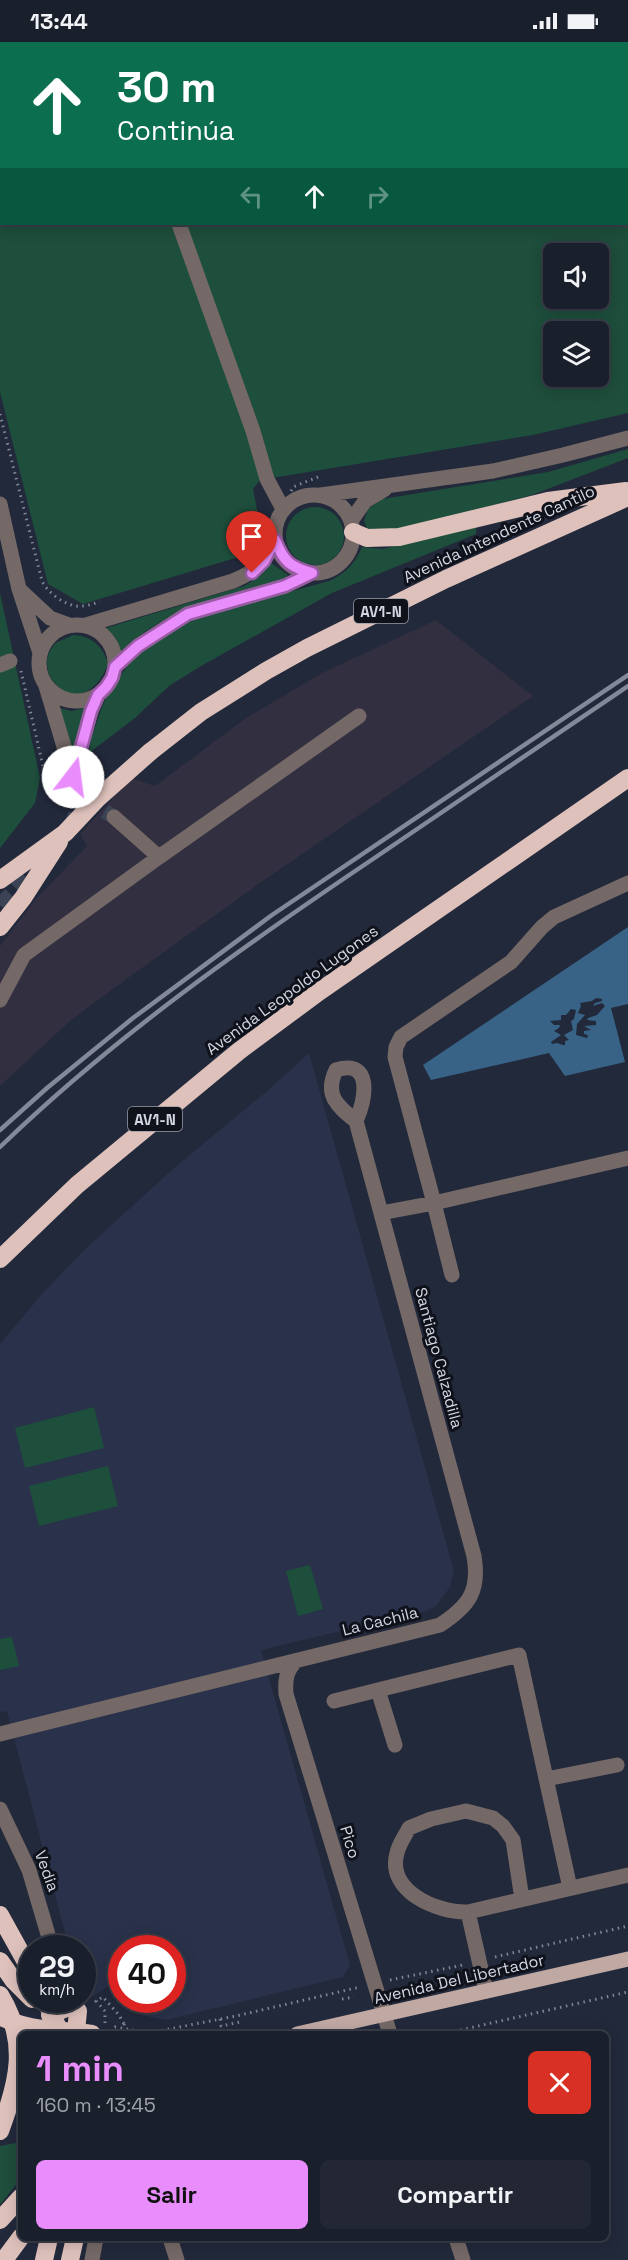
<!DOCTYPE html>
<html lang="es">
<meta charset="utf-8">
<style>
:root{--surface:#1a1f2c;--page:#232734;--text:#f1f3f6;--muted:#9fa2a9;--line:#383d48;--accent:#ea8dfc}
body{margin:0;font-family:"Space Grotesk",sans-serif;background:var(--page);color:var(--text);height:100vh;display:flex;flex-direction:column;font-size:22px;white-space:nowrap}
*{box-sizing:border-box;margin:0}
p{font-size:20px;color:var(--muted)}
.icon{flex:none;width:33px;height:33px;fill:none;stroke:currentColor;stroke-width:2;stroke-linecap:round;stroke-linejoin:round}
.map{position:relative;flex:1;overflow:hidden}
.panel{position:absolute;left:18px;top:1989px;width:591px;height:210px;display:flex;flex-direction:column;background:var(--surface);border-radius:9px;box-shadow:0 3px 15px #0003,0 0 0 2px var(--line)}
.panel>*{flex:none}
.guide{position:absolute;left:0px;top:0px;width:628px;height:183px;box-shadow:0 3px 15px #0003,0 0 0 2px var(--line);background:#0b6e4f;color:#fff;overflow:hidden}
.controls{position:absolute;left:543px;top:201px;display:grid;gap:12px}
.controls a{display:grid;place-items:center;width:66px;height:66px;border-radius:9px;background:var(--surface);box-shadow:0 3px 15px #0003,0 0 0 2px var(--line);font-size:30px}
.speed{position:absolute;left:18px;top:1893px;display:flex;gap:12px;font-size:30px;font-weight:700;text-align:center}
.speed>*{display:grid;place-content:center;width:78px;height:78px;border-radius:50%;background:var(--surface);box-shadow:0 3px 15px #0003,0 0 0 2px var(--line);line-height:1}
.speed small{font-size:15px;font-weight:400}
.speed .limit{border:9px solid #d22;background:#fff;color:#111}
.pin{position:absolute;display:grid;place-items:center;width:51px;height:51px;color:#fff;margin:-62px -26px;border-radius:50% 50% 50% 0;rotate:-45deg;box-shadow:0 0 6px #0007}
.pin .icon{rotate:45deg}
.me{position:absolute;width:66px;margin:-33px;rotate:15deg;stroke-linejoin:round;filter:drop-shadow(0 0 4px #0008)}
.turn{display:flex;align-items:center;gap:21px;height:126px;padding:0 18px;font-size:27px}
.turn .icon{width:78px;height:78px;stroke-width:2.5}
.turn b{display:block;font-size:42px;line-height:51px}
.lanes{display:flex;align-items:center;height:57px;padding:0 18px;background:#0003;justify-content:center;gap:30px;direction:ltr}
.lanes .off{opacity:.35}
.round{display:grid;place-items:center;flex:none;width:63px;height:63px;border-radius:9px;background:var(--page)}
.overview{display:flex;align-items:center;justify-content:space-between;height:102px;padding:0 18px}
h1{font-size:36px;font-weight:800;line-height:45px;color:var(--accent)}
.action{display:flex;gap:12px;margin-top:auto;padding:12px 18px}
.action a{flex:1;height:69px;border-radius:9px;background:var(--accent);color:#111;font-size:24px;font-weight:800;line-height:69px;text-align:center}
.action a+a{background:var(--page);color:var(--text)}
.status{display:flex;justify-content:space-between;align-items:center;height:42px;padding:0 30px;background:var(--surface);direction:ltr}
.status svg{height:16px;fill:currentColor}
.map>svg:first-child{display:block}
.built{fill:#29324a}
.industrial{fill:#312f40}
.green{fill:#1e4e3c;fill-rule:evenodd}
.water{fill:#386386;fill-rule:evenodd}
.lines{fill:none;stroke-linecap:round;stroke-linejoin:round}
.minor-tunnel{stroke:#3c4354;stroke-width:15;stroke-dasharray:15 8;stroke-linecap:butt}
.path{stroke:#818795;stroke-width:3;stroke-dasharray:1.5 4.5;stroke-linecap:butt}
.minor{stroke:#756967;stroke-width:15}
.major{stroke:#c0a8a3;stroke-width:15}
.highway{stroke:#dec1bb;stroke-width:18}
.rail{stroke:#838998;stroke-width:4.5}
.path-bridge{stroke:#818795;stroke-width:3;stroke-dasharray:1.5 4.5;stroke-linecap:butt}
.highway-bridge{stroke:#dec1bb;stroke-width:18}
.route-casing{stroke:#985ca4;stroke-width:15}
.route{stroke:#ea8dfc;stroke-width:10}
.labels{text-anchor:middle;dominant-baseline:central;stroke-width:6;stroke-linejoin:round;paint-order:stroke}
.shield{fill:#0f121a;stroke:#989ca7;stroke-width:1.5}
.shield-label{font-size:15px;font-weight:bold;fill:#d2d7e3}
.street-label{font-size:16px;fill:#d2d7e3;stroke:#0f121a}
</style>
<div class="status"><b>13:44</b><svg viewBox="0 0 49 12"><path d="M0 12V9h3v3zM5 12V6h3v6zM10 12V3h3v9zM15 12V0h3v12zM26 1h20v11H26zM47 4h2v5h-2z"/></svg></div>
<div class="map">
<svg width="628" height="2218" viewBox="0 0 628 2218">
<rect width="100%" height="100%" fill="#22293b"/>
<path class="built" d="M 309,1011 L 454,1529 L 450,1545 L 436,1564 L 426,1569 L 261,1608 L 350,1923 L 343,1935 L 166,1978 L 141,1973 L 123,1958 L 172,1958 L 172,1906 L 122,1906 L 121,1956 L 108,1944 L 92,1955 L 83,1940 L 82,1906 L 69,1906 L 7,1669 L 0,1670 L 0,1302 L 42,1252 L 83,1209 L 174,1126 L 266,1050 Z"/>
<path class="industrial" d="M 436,578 L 533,654 L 257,843 L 110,949 L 70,979 L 0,1044 L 0,904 L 35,858 L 87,804 L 80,792 L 131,736 L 155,744 L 246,676 L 322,631 Z"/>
<path class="green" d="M 0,0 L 628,0 L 628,371 L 533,393 L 260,438 L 253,447 L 262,493 L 252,511 L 83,562 L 48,542 L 0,350 ZM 2,2 L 627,2 L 627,182 L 2,182 ZM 554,212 L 598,212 L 598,256 L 554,256 ZM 554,290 L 598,290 L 598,334 L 554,334 Z
M 628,407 L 628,416 L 532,453 L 381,492 L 368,489 L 364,479 L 368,467 L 382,457 L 548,430 Z
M286 494a29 29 0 1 1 58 0a29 29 0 1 1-58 0Z
M 476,483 L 476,492 L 332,551 L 201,624 L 169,644 L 135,676 L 89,711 L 91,697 L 103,662 L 113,644 L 135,614 L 191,577 L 329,539 C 346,531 355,522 362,505 L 383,507 Z
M 271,521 L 288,533 L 284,537 L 178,569 L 146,589 L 121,610 L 115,595 L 106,586 L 244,544 L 259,535 Z
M 0,551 L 40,736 L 35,761 L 0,806 Z
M 73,593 C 92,594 103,604 108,622 C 101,640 92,649 74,655 C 57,646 47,638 47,619 C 47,613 51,606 55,602 C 60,598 68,596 73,593 Z
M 59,666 L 72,669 L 85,666 L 74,712 Z
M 94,1365 L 104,1406 L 25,1426 L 15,1386 Z
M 108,1424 L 118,1464 L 39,1484 L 29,1444 Z
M 310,1523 L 323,1567 L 298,1574 L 286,1529 Z
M 12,1595 L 19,1624 L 0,1628 L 0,1597 Z
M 21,2100 L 21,2136 L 0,2163 L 0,2104 Z"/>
<path class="water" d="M 628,885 L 628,962 L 611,966 L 625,1020 L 565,1034 L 549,1011 L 431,1038 L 423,1023 ZM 596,956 L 602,957 L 602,959 L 595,961 L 593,964 L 602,961 L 605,964 L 597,973 L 588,976 L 587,978 L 596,979 L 596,983 L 584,984 L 591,988 L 584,989 L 584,992 L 588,993 L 587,996 L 576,993 L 577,982 L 585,973 L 578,971 L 581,964 L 580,961 L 592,959 ZM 571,967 L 576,968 L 574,977 L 571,979 L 573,988 L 564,993 L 569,998 L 565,999 L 565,1003 L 563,1003 L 557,1001 L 552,1002 L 551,1000 L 561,993 L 554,989 L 559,986 L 560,983 L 554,983 L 550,979 L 561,978 L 561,973 L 566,973 Z"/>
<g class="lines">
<path class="minor-tunnel" d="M 85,757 L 114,775
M 70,786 L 76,772 L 73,735
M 0,863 L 36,827"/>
<path class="path" d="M 0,372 L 42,539 C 47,550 63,562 76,564 C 84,565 92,562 100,560
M 291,449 L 293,445 L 318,435
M 21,629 L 46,737 L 45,752
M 495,1915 L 628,1884
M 390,1938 L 463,1923
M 342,1957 L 354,1955
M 220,1977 L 221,1984 L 240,1980
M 105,1981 L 105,1969 L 96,1959 L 103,1955 L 119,1973 L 124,1982
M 110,1989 L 115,1985 L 149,1991 L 236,1974 L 360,1945
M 421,1992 L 429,1990
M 443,1992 L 628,1950"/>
<path class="minor" d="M 149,0 L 149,2
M 179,182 L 253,389 L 267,437 L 283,467
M 321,453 L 493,429 L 563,413 L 628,396
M275 492a39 39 0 1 1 78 0a39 39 0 1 1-78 0Z
M 0,462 L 19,547 L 40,611
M 351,479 L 365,459 L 385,447
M 21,549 L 50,576 L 69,583
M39 621a38 38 0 1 1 76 0a38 38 0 1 1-76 0Z
M 86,583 L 233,539 C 259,528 262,523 275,498
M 0,623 L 10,619
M 115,625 L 138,604 L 187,572 L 285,544 L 312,531
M 46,644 L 73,735
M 73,735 L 91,669 L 98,653
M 114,775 L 159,815 L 359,674
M 628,841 L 554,875 L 542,885 L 511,920 L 401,995 L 396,1005 L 395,1015 L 434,1161 L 628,1116
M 0,958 L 24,913 L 159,815
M 381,1171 L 434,1161 L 452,1233
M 296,1619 C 286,1629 285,1638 286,1652 L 390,1992
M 334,1659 L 378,1648
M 0,1692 L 440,1583 C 469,1564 480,1549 474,1514 L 356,1079 C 337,1064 324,1053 336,1028 C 373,1016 366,1058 356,1079
M 395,1703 L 378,1648 L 519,1613 L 570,1846
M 546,1737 L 617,1723
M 0,1767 L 29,1828 L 52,1906
M 468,1870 C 437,1871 386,1849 397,1811 C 399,1802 405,1794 409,1786 L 431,1777 L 466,1769 L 493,1776 L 503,1784 L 513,1798 L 522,1857
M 486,1949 L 468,1870 L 628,1833
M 170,2196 L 177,2218
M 456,2196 L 463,2218
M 92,2218 L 96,2196"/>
<path class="major" d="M 297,1992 L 628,1917"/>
<path class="highway" d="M 353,490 L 367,496 L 399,495 L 548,459 L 626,449
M 150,710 L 201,670 L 266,629 L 307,606 L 446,537 L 628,455
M 0,1217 L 77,1143 L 239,1009 L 320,949 L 628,736
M 0,1873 L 32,1931
M 0,1919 L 14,1939 L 32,1957
M 50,1973 L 64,1967 L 69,1958
M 0,1974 C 28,1990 61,1987 92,1992
M 76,1990 L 78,1969
M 0,2178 L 21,2155
M 4,2218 L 21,2195
M 44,2218 L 49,2196
M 70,2218 L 75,2196"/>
<path class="rail" d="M 0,1088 L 47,1046 L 133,976 L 272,873 L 628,633
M 0,1105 C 114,995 242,905 373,817 C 458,759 543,702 628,644"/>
<path class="path-bridge" d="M 124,1982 L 127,1992"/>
<path class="highway-bridge" d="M 0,838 L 65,791 L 97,757 L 150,710
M 0,885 L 23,856 L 59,800
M 0,1953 C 29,2000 18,2041 0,2089
M 45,1958 L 61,1992"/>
</g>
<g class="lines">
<g class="route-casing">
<path id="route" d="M 73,735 L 91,669 L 98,653 L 106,645 L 112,636 L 115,625 L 138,604 L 188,572 L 285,544 L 312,531 C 290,525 284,520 275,498 L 264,519 L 252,531"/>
</g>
<use href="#route" class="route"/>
</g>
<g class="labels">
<g class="shield">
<rect x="354" y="557" width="54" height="24" rx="4.5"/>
<rect x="128" y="1065" width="54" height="24" rx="4.5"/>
</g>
<g class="shield-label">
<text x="381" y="569">AV1-N</text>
<text x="155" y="1077">AV1-N</text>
</g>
<g class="street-label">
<text transform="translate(499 492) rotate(-25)">Avenida Intendente Cantilo</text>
<text transform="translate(292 948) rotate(-36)">Avenida Leopoldo Lugones</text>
<text transform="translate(439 1316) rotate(75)">Santiago Calzadilla</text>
<text transform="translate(380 1579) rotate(-14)">La Cachila</text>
<text transform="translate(350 1800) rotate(73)">Pico</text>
<text transform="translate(47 1829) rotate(70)">Vedia</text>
<text transform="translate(459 1937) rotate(-13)">Avenida Del Libertador</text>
</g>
</g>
</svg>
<div class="controls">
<a><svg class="icon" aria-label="sound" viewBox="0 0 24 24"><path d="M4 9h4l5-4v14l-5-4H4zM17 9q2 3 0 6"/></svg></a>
<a><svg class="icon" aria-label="layers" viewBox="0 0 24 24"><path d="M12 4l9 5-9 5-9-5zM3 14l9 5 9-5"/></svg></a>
</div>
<div class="speed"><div>29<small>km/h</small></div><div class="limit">40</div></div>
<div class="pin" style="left:252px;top:531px;background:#d93025"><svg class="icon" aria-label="arrive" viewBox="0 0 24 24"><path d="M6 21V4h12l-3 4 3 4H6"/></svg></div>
<svg class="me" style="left:73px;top:735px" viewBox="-20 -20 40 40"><circle r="19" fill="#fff"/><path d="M0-13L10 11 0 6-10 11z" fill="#ea8dfc"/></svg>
<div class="guide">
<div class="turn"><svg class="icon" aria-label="ahead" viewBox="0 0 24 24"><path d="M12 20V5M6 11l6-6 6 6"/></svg><div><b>30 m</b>Continúa</div></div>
<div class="lanes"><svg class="icon off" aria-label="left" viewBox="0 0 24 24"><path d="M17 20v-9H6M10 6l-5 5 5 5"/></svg><svg class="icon" aria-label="ahead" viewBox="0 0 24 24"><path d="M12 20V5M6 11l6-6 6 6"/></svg><svg class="icon off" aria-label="right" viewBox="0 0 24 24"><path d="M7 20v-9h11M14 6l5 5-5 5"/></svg></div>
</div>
<section class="panel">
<div class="overview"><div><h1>1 min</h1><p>160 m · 13:45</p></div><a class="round" style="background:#d93025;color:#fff"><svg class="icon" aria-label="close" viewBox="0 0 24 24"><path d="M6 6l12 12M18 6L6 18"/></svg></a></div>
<div class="action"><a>Salir</a><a>Compartir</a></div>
</section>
</div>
